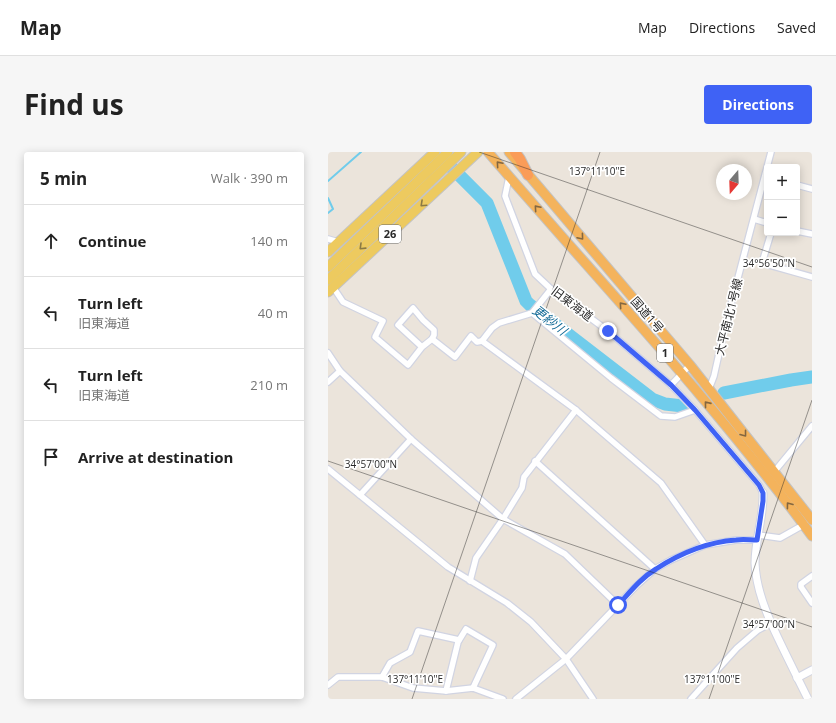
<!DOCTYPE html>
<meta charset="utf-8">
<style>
:root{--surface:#fff;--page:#f6f6f6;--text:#222;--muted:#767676;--line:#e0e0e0;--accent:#3f62f5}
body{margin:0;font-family:"Open Sans","Noto Sans JP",sans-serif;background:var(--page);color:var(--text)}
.controls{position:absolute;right:12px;top:12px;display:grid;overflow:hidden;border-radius:4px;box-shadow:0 2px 10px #0003}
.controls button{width:36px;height:36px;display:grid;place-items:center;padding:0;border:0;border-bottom:1px solid var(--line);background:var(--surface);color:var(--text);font:20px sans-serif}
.compass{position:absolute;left:388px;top:12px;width:36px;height:36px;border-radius:50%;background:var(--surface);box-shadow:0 2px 10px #0003;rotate:199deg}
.stop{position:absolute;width:12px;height:12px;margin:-9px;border:3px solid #3f62f5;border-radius:50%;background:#fff}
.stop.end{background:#3f62f5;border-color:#fff;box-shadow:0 1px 4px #0008}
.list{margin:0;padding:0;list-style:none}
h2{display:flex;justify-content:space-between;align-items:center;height:52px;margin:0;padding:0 16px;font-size:17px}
h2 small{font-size:13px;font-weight:400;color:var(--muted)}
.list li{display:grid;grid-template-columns:26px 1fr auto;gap:12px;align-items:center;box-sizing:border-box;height:72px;padding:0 16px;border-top:1px solid var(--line)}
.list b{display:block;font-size:15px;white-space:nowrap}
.list p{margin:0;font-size:13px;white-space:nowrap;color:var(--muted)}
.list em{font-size:13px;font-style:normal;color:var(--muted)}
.icon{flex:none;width:22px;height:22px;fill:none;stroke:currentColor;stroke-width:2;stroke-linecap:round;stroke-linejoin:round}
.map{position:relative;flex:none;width:484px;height:547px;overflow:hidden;border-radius:4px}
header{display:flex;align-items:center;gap:24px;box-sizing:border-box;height:56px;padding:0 20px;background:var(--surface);border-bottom:1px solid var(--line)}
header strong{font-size:19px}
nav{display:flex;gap:22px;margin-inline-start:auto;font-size:14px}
.intro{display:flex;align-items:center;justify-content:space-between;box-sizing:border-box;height:96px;padding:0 24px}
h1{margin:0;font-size:28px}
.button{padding:10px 18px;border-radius:4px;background:var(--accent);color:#fff;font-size:14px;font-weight:700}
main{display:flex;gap:24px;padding:0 24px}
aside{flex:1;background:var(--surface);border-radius:4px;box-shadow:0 2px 10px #0003}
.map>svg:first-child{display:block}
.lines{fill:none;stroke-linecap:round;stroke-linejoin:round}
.stream{stroke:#70cceb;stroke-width:2}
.river{stroke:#70cceb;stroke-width:13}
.minor-casing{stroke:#d1d4e2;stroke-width:8}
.tertiary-casing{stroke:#d1d4e2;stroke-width:9}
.primary-casing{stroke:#c3c3c3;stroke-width:11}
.trunk-casing{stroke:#c3c3c3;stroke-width:11}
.motorway-casing{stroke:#c3c3c3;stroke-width:12}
.minor{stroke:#fff;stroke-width:5.5}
.tertiary{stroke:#fff;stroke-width:7}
.primary{stroke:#edca5f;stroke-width:9}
.trunk{stroke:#f4b35c;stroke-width:9}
.motorway{stroke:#fa9c58;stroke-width:10}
.oneway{stroke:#846740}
.oneway2{stroke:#8b7a44}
.route{stroke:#3f62f5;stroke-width:5}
.ticks{fill:none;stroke:#292929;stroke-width:1;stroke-opacity:0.45}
.labels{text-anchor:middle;stroke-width:3.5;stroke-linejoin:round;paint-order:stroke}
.shield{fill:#fff;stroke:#696969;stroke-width:1}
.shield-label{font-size:11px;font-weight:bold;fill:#292929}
.street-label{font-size:12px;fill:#292929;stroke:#fff}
.water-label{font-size:13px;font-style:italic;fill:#116996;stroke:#fff}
.ticks-label{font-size:10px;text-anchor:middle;fill:#292929;stroke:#fff;stroke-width:3.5;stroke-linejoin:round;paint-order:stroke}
</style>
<header>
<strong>Map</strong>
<nav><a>Map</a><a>Directions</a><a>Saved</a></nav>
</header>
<div class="intro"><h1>Find us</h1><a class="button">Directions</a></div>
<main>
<aside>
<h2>5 min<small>Walk · 390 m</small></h2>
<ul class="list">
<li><svg class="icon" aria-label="ahead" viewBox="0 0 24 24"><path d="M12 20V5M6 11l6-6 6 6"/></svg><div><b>Continue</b></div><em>140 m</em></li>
<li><svg class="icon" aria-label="left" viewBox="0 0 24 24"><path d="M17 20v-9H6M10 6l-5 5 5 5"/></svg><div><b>Turn left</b><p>旧東海道</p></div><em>40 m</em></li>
<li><svg class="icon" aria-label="left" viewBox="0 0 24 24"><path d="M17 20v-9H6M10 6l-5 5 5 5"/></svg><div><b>Turn left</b><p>旧東海道</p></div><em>210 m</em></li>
<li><svg class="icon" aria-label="arrive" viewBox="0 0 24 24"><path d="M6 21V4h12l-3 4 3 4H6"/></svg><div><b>Arrive at destination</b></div></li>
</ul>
</aside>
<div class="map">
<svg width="484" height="547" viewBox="0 0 484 547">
<rect width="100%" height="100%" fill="#ebe4db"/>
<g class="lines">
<g class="stream">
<path d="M 0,29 L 33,0"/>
<path d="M 0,46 L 5,57 L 0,61"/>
</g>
<g class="river">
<path d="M 112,4 L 159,51 L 198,149 L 202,153 L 324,247 L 337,252 L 355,254"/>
<path d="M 396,241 L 463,228 L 484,225"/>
</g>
<g class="minor-casing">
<g id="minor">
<path d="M 181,25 L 177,44 L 207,122 L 223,137 L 280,179 L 343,233 L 367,258 L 431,333 L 435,341"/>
<path d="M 469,33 L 484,37"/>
<path d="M 426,67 L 439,71"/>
<path d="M 469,79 L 484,82"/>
<path d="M 443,81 L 434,111 L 484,125"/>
<path d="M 0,87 L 10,90"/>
<path d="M 5,135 L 15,150 L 55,169 L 47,185 L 80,213 L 94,195 L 104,187 L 106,183 L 106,178 L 95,168 L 85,156 L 70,173 L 94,195"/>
<path d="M 223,137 L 204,161 L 171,171 L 164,176 L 154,189 L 248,258 L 333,331 L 377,393"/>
<path d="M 204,161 L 283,226 L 333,264 L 347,265 L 367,258"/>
<path d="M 104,187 L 127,205 L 143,184 L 149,190 L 154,189"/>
<path d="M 0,201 L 12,219 L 83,287 L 175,367 L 237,402 L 290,453"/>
<path d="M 0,230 L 12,219"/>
<path d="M 343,233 L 362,213"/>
<path d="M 381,237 L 386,224 L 396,179 L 443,0"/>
<path d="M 207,309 L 327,417"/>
<path d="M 0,317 L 120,415 L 179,451 L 203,470 L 238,507 L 265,547"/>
<path d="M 446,320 L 484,274"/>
<path d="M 32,343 L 83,287"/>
<path d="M 430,383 L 452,386 L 477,372"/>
<path d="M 484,424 L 473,432 L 473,435 L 484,451"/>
<path d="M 142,429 L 148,406 L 175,367 L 194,336 L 196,325 L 248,258"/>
<path d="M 54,525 L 62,511 L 82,500 L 90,479 L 131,488"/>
<path d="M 0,533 L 10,525 L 54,525 L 85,536 L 118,539 L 145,536 L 175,547"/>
<path d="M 118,539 L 130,490 L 138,477 L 165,493 L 145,536"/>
<path d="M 188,547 L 238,507 L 308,434 L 327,417 L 343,408 L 377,393 L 408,388 L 429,388"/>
<path d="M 363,547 L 409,496 L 430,478 L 443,471"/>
</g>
</g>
<g class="tertiary-casing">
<g id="tertiary">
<path d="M 435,341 C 436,364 427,387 427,411 C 428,437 439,463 450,486 C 460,507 470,527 480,547"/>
<path d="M 469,526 L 484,518"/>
</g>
</g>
<g class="primary-casing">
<g id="primary">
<path d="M 0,100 L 107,0"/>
<path d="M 0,115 L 120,0"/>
<path d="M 0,128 L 133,0"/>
<path d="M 0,140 L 150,0"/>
</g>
</g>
<g class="trunk-casing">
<g id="trunk">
<path d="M 160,0 C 269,127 385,249 484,384"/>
<path d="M 181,0 L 362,213 L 484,368"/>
</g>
</g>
<g class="motorway-casing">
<path id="motorway" d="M 187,0 L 192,7 L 200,23"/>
</g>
<use href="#minor" class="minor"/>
<use href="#tertiary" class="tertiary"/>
<use href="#primary" class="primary"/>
<use href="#trunk" class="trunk"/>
<use href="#motorway" class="motorway"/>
</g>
<defs><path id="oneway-chevron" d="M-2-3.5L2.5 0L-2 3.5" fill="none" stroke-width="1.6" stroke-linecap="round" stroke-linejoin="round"/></defs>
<g class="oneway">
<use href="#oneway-chevron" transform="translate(171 12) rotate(-131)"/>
<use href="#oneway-chevron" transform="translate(209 56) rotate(-131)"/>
<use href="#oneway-chevron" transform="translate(253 85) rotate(50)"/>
<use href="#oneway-chevron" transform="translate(294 153) rotate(-131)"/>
<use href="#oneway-chevron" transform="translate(379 252) rotate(-129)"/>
<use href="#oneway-chevron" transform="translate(416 282) rotate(52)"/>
<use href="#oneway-chevron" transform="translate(461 353) rotate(-127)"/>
</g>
<g class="oneway2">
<use href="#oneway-chevron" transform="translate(95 52) rotate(137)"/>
<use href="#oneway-chevron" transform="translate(34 95) rotate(136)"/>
</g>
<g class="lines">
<path class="route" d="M 280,179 L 343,233 L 367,258 L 431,333 L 435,341 L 435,349 L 429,388 C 422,388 415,387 408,388 C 380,390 351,402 328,417 C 313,426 302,440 290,453"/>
</g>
<path class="ticks" d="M 151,0 L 484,115M 0,309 L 484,475M 84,547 L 272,0M 381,547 L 484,248"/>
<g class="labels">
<g class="shield">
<rect x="51" y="73" width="22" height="18" rx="3"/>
<rect x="329" y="192" width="16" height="18" rx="3"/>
</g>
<g class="shield-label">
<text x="62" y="86">26</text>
<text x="337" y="205">1</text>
</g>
<g class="street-label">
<text transform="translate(244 152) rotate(37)" y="4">旧東海道</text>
<text transform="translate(319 163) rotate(49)" y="4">国道1号</text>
<text transform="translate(401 165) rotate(-76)" y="4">大平南北1号線</text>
</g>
<g class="water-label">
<text transform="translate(222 168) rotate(38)" y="5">更紗川</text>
</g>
</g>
<g class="ticks-label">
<text x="269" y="23">137°11'10"E</text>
<text x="441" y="115">34°56'50"N</text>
<text x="43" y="316">34°57'00"N</text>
<text x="441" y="476">34°57'00"N</text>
<text x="87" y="531">137°11'10"E</text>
<text x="384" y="531">137°11'00"E</text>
</g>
</svg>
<div class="controls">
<button>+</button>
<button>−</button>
</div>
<svg class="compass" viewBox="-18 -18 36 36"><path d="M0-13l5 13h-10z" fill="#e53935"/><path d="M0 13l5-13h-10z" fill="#767676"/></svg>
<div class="stop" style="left:290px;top:453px"></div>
<div class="stop end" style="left:280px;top:179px"></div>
</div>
</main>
